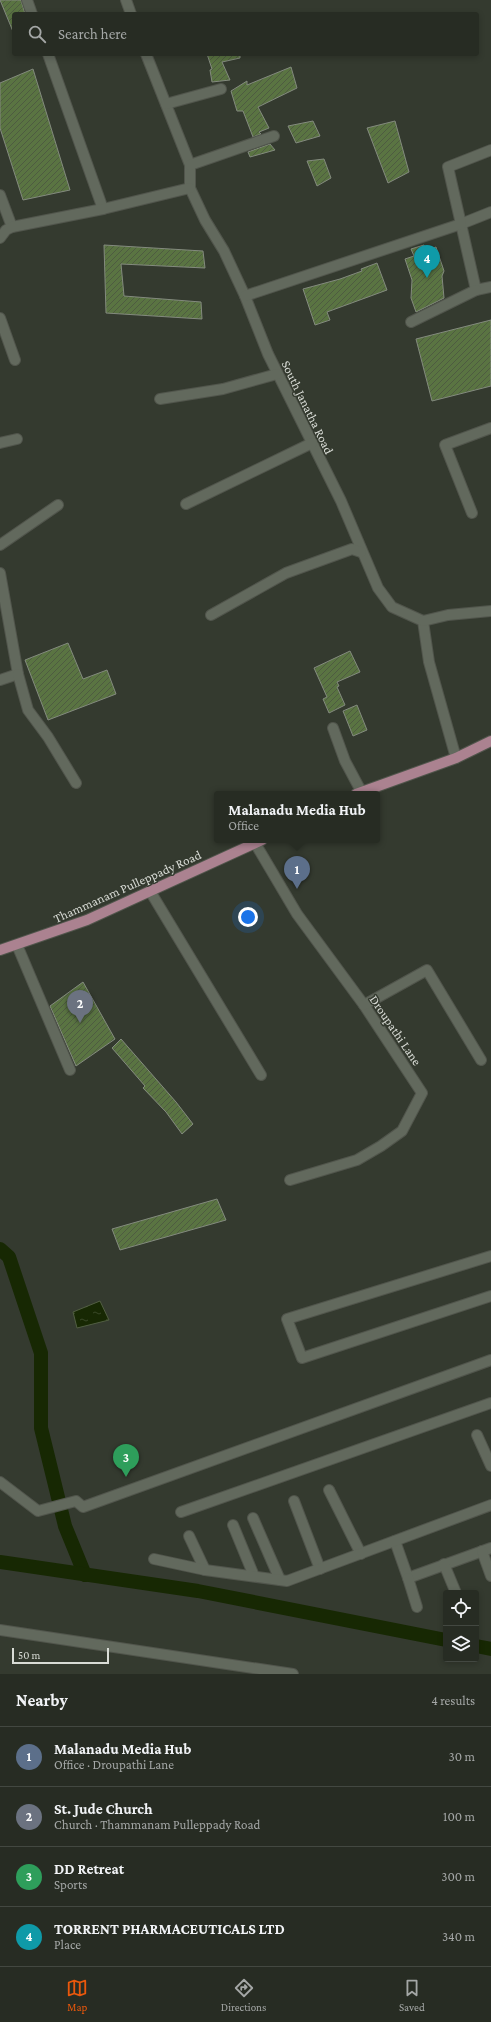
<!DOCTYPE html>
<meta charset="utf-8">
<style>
:root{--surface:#272c23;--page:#333830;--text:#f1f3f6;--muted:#a4a7a6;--line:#434841;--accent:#ea580c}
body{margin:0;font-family:"Crimson Pro",serif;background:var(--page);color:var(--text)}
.controls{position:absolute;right:12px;bottom:12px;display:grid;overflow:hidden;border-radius:4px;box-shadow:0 2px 6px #0003}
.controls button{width:36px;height:36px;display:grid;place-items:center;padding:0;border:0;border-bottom:1px solid var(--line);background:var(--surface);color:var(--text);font:20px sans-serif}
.scale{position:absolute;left:12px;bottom:10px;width:97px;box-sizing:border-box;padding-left:4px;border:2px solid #d9dcd6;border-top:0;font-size:11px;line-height:14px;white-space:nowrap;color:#d9dcd6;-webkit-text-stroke:3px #343a2f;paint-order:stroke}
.you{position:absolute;left:248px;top:917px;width:14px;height:14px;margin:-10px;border:3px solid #fff;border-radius:50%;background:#1a73e8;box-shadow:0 0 0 6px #1a73e833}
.badge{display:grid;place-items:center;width:26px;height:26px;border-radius:50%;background:var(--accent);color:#fff;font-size:13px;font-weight:700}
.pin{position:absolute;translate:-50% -33px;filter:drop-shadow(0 1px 2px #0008)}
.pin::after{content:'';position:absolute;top:21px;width:14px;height:12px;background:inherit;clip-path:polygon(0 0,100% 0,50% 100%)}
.popup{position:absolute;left:214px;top:791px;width:166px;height:52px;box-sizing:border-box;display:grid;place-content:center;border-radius:4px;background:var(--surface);filter:drop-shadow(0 1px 3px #0005);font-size:13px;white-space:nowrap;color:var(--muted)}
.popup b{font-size:15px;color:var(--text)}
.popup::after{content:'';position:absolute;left:50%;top:100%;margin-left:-8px;border:8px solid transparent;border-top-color:var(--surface)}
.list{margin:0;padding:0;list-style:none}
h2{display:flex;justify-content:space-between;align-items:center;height:52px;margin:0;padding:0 16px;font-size:17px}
h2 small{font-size:13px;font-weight:400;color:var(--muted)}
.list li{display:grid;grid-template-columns:26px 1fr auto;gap:12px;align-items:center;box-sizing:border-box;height:60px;padding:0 16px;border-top:1px solid var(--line)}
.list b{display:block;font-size:15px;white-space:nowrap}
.list p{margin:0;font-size:13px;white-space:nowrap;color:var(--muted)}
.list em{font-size:13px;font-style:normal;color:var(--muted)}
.icon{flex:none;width:22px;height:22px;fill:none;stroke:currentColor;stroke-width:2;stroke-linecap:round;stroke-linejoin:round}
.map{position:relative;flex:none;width:491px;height:1674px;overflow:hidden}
.search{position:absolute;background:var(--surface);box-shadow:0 2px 6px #0003;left:12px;right:12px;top:12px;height:44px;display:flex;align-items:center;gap:10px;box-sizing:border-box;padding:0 14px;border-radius:4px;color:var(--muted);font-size:15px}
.sheet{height:292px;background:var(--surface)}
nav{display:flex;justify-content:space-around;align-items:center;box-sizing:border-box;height:56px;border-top:1px solid var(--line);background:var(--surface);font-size:11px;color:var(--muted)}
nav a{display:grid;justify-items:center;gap:2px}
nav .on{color:var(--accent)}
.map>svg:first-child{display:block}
.water{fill:url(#water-ripples);stroke:#515e42}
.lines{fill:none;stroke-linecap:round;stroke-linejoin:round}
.canal{stroke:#172803;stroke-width:14}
.building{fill:url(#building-hatch);stroke:#838a7e}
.minor-casing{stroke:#51554c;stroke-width:12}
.major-casing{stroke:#51554c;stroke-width:12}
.minor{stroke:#62695d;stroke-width:10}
.major{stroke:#ab8290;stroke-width:10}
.labels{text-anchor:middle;stroke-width:3;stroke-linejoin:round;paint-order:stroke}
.street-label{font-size:13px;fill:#d9dcd6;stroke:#343a2f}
</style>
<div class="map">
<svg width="491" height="1674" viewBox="0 0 491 1674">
<defs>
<pattern id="water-ripples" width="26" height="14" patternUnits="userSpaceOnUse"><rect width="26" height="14" fill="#172803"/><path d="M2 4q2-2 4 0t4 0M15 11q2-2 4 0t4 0" fill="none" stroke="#384727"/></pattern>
<pattern id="building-hatch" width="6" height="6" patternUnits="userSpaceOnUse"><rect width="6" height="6" fill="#5a7442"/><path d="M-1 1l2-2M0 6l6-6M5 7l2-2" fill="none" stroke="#4e5b41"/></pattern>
</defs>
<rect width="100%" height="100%" fill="#343a2f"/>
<path class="water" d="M 100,1301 L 109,1320 L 77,1328 L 73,1312 Z"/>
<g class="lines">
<g class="canal">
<path d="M 0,1249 L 9,1257 L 41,1353 L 41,1428 L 65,1526 L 85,1575"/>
<path d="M 0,1562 L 198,1591 L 446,1640"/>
<path d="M 476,1646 L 491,1649"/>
</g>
</g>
<g class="building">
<path d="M 0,0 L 21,0 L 25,14 L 14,14 L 14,34 Z"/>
<path d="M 207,54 L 240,54 L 240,58 L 222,62 L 230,80 L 212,82 L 210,70 L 212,69 Z"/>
<path d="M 291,67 L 297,88 L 258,107 L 269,128 L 259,132 L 261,134 L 253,137 L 243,111 L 237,111 L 231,91 L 247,81 L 247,85 Z"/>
<path d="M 33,69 L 70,190 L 23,200 L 0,128 L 0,83 Z"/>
<path d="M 313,121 L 320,136 L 296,143 L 288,126 Z"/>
<path d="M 395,121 L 409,172 L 388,183 L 367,128 Z"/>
<path d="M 270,144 L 275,150 L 250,157 L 248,152 Z"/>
<path d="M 324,159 L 331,178 L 317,186 L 307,161 Z"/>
<path d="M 104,245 L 203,251 L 205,268 L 121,264 L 124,296 L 201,302 L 202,319 L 106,313 Z"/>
<path d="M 424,245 L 425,251 L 436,247 L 444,271 L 442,276 L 444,298 L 416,312 L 411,298 L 412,280 L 405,259 L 414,256 L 411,249 Z"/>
<path d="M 377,263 L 387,290 L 327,312 L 330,320 L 315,325 L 303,289 L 340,279 L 362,271 L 361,269 Z"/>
<path d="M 491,320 L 491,386 L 432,401 L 416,339 Z"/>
<path d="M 68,643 L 83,679 L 107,670 L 116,694 L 48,720 L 25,660 Z"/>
<path d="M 350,651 L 360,672 L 337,682 L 339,686 L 337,687 L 345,705 L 329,713 L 323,699 L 327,697 L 314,668 Z"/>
<path d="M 357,705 L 367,730 L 353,736 L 343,711 Z"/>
<path d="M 83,982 L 115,1039 L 76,1066 L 50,1006 Z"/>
<path d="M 121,1039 L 176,1102 L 193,1124 L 182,1134 L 166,1112 L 143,1088 L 145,1086 L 112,1048 Z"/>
<path d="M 217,1199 L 226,1220 L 120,1250 L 112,1229 Z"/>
</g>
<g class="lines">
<g class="minor-casing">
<g id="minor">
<path d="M 27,0 L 32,14"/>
<path d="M 126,0 L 131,14"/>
<path d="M 48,54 L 103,209"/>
<path d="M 146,54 L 190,165 L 190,188 L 205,220 L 224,251 L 245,296 L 268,354 L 341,501 L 378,588 L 392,607 L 423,621 L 429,662 L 456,758"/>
<path d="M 166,104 L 221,89"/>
<path d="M 190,165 L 274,136"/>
<path d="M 0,195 L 12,227"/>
<path d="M 491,212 L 461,224 L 476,290 L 491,287"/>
<path d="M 0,238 L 6,230 L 12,227 L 103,209 L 190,188"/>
<path d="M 245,296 L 461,224 L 448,167 L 491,150"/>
<path d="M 0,318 L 15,360"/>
<path d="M 411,322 L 476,290"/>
<path d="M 160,399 L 223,389 L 277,374"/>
<path d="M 0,443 L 17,439"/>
<path d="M 186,504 L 312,443"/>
<path d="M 472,513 L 445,445 L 491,428"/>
<path d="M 0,545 L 58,505"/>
<path d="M 0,573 L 18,674 L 0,680"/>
<path d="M 211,615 L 286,573 L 352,549 L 361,552"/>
<path d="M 423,621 L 448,615 L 491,611"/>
<path d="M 18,674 L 28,710 L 48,737 L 76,783"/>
<path d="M 333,728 L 345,761 L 361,791"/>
<path d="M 255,843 L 297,914 L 364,1005 L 422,1093 L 402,1131 L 381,1146 L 357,1160 L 290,1180"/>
<path d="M 150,891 L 261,1075"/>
<path d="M 17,945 L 70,1070"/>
<path d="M 364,1005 L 427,970 L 481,1060"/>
<path d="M 491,1256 L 287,1319 L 302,1358 L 491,1296"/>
<path d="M 477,1435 L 491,1466"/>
<path d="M 0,1482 L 38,1511 L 76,1501 L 83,1507 L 491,1360"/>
<path d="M 329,1490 L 361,1554"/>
<path d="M 294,1501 L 320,1569"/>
<path d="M 181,1512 L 491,1403"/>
<path d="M 253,1518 L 280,1580"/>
<path d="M 233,1525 L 254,1576"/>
<path d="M 189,1536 L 205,1570"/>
<path d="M 395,1541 L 408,1578 L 491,1548"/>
<path d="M 482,1551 L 491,1576"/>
<path d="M 154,1559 L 205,1570 L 287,1581 L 491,1505"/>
<path d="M 444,1564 L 456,1593"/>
<path d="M 408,1578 L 417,1607"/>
<path d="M 0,1630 L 293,1674"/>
</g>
</g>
<g class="major-casing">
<g id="major">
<path d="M 356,794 L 456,758 L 491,741"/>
<path d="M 0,950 L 87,920 L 262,840"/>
</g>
</g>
<use href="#minor" class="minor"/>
<use href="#major" class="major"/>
</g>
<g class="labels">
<g class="street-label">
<text transform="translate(308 407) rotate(64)" y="5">South Janatha Road</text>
<text transform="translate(127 886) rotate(-24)" y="5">Thammanam Pulleppady Road</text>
<text transform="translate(396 1030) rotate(56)" y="5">Droupathi Lane</text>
</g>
</g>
</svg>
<div class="controls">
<button><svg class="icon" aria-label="locate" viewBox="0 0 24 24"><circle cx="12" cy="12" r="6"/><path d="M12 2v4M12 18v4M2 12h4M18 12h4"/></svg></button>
<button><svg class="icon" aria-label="layers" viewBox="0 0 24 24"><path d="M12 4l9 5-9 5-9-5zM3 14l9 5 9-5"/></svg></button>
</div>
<div class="scale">50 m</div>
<div class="you"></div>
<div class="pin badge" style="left:297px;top:889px;background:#5c6f8a">1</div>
<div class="popup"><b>Malanadu Media Hub</b>Office</div>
<div class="pin badge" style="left:80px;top:1023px;background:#6b7280">2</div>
<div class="pin badge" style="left:126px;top:1477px;background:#2e9e5b">3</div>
<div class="pin badge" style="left:427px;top:278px;background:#0f9aa8">4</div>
<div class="search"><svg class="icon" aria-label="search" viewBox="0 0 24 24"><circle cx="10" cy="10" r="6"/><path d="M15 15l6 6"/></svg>Search here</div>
</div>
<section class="sheet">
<h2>Nearby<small>4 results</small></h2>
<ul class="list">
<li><span class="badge" style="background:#5c6f8a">1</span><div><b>Malanadu Media Hub</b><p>Office · Droupathi Lane</p></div><em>30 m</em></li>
<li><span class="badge" style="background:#6b7280">2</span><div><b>St. Jude Church</b><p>Church · Thammanam Pulleppady Road</p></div><em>100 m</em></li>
<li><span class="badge" style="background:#2e9e5b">3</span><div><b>DD Retreat</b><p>Sports</p></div><em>300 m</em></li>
<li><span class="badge" style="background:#0f9aa8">4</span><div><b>TORRENT PHARMACEUTICALS LTD</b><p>Place</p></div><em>340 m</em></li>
</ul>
</section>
<nav>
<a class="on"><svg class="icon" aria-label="map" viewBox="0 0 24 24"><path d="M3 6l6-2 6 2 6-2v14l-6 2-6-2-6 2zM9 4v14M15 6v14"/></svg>Map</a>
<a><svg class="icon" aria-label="directions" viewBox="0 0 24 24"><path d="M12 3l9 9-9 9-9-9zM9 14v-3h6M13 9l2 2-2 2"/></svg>Directions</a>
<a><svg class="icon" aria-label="saved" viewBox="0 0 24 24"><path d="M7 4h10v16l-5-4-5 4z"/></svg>Saved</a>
</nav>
